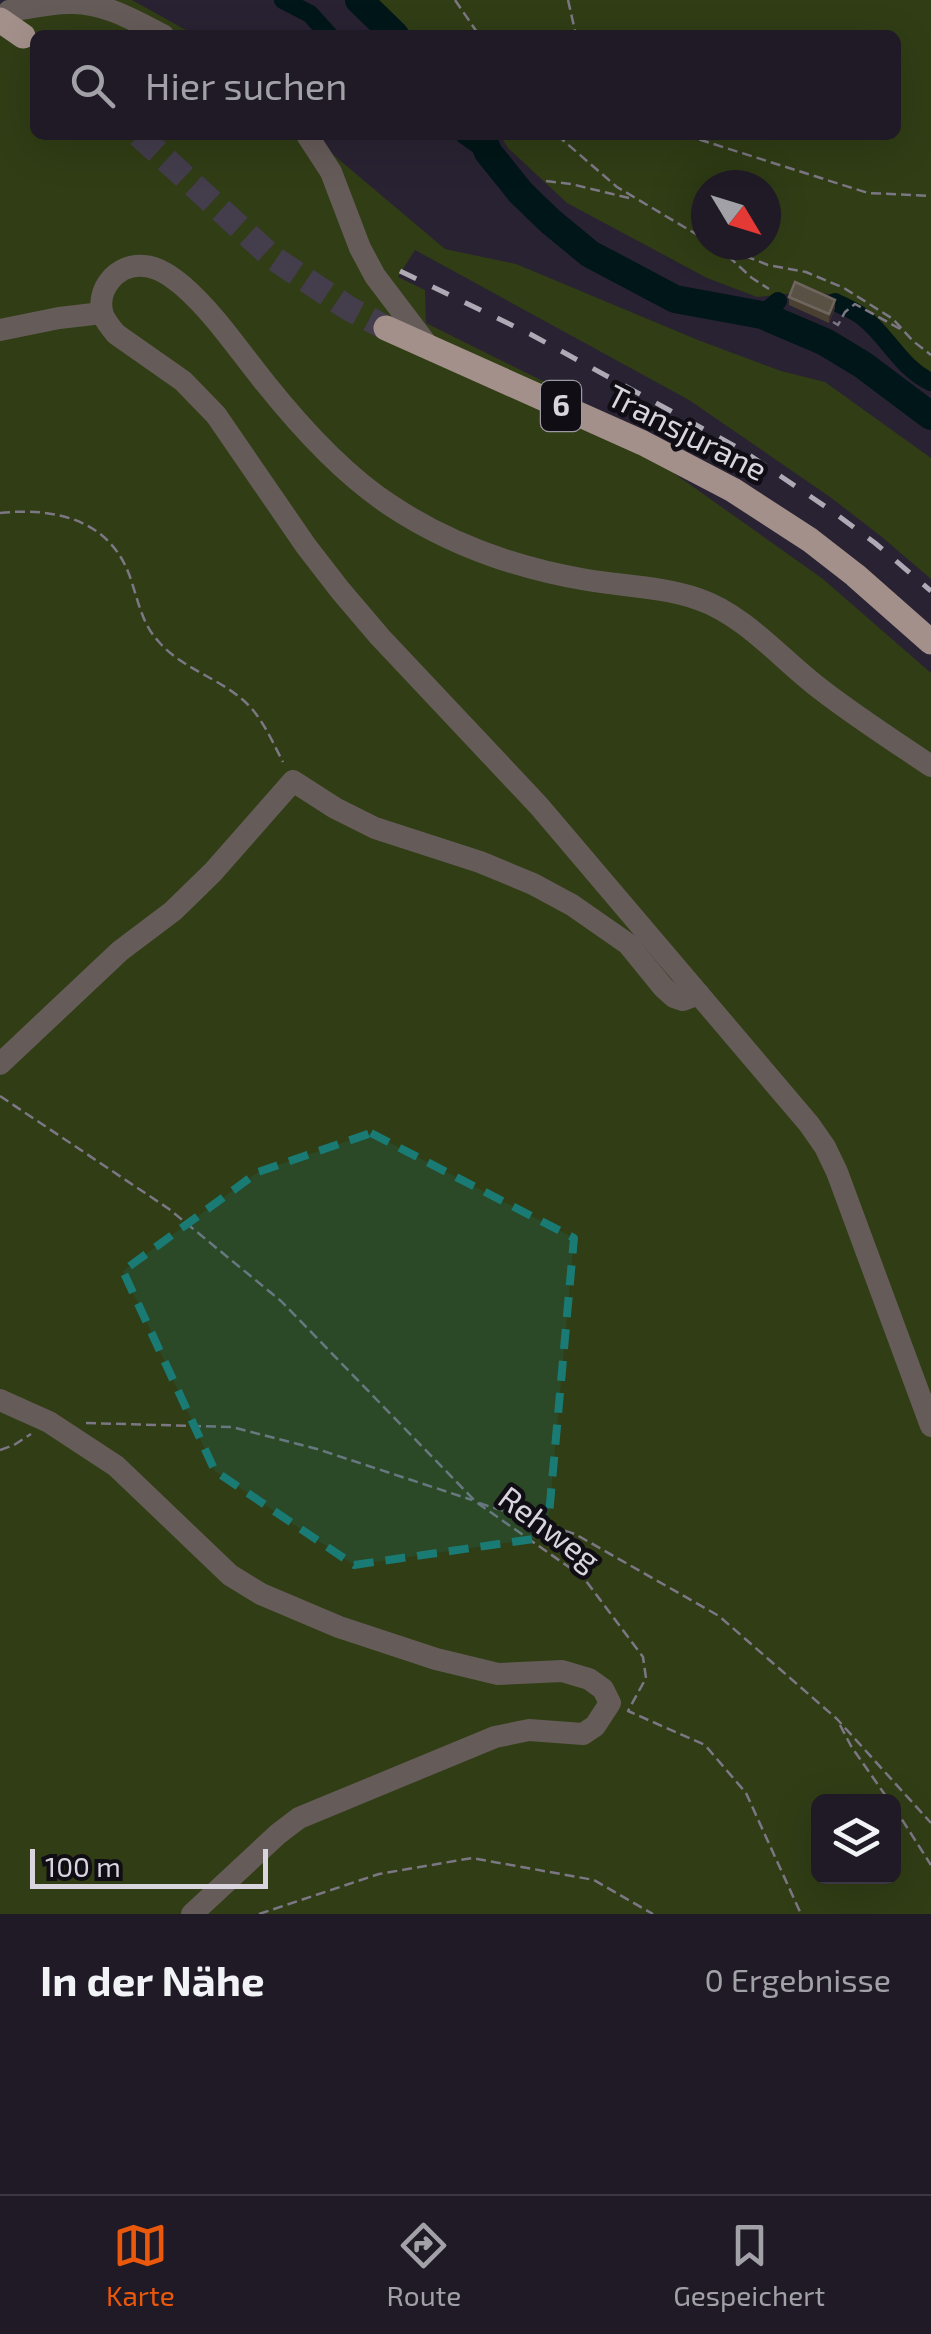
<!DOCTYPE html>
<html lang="de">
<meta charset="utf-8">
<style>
:root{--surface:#1f1a26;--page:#27232e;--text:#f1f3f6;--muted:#a1a1a7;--line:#3c3843;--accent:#ea580c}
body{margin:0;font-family:"Exo 2",sans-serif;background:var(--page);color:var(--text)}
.controls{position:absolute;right:30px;bottom:30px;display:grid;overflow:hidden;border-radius:15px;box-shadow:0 10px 40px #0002}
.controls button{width:90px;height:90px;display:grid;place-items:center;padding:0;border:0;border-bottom:2px solid var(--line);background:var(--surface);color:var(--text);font:50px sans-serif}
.compass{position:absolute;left:691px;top:170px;width:90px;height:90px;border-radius:50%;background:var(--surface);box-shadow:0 10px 40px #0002;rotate:128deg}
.scale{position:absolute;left:30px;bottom:25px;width:238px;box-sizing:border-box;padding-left:10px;border:5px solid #d9d5df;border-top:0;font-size:28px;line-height:35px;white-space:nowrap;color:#d9d5df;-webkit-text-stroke:8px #100d14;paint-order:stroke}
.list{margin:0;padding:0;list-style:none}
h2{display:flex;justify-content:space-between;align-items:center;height:130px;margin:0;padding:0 40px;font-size:42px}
h2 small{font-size:32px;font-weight:400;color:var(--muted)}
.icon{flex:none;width:55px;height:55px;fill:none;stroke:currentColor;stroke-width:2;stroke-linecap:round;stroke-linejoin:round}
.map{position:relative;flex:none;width:931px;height:1914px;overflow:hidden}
.search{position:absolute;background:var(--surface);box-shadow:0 10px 40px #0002;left:30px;right:30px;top:30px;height:110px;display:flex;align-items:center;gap:25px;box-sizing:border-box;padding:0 35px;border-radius:15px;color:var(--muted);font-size:38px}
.sheet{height:280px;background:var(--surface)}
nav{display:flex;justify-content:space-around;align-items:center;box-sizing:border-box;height:140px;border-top:2px solid var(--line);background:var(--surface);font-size:28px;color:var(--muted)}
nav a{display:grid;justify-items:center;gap:5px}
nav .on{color:var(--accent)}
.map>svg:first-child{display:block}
.green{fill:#303d15;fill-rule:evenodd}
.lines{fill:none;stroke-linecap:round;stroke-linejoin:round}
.canal{stroke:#001618;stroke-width:18}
.river{stroke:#001618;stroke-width:28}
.major-tunnel{stroke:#433d4c;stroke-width:25;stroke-dasharray:25 12;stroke-linecap:butt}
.path{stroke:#7c7784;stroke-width:2.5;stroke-dasharray:10 5;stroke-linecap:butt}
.minor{stroke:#655b58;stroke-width:22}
.major{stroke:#a4908a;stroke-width:25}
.rail{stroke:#aea9b5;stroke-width:5;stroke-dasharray:18 18;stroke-linecap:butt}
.wall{fill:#4b4133}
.shaded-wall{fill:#372e2b}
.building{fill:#5a5145;stroke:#6e665e;stroke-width:2.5}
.marked{fill:#197b74;fill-opacity:0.2;stroke:#197b74;stroke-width:8;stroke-dasharray:20 12;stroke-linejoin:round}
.labels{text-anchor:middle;stroke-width:9;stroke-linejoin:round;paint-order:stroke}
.shield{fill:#100d14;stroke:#9d99a2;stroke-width:2.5}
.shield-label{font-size:30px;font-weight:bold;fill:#d9d5df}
.street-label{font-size:32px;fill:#d9d5df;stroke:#100d14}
</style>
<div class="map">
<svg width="931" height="1914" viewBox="0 0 931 1914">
<rect width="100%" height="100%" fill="#292232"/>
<g class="green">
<path d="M 13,0 L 132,0 L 195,35 L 35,35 L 35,135 L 317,135 L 323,146 L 445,249 L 516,264 L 698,340 L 781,371 L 825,382 L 931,458 L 931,579 L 882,537 L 830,497 L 689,400 L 415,250 L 398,277 L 425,290 L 426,323 L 547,383 L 823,579 L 931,673 L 931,1914 L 0,1914 L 0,4 ZM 818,1802 L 894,1802 L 894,1876 L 818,1876 Z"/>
<path d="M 378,0 L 931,0 L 931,383 L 918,374 L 872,318 L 833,294 L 797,293 L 757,297 L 707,278 L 567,203 L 508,148 L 500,135 L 896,135 L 896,35 L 414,35 ZM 706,185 L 766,185 L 766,245 L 706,245 Z"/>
</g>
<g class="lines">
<g class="canal">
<path d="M 283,0 L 310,14 L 329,35"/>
<path d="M 464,135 L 488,152"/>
<path d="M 835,302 C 845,307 856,311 864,318 C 889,338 901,368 931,382"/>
<path d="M 762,315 L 778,301"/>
</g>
<g class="river">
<path d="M 359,0 L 395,35"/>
<path d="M 482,135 L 488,152 L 521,193 L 550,221 L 590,254 L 675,299 L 762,315 L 825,342 L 863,365 L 931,416"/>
</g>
<path class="major-tunnel" d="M 139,135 L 272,257 L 348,308 L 386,328"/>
<g class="path">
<path d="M 455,0 L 479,35"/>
<path d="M 568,0 L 576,35"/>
<path d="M 557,135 L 617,187 L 706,240"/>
<path d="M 685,135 L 868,193 L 931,196"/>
<path d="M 546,181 L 571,184 L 633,199"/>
<path d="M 717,245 L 768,265 L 806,272 L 844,288 L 893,319 L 913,341 L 931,355"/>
<path d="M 717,246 L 752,278 L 769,289"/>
<path d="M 833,322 L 838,325 L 845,312 L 855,304 L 902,330"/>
<path d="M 0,513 C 56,507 112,520 131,580 C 139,603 142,624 159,642 C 184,671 227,680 252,709 C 265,724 274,745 283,762"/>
<path d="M 0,1096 L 169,1209 L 281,1301 L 476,1502 L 583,1577 L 643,1657 L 646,1678 L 628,1711 L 705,1745 L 746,1793 L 801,1914"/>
<path d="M 86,1423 L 232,1427 L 317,1449 L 472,1500"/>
<path d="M 0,1450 L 14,1445 L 31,1434"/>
<path d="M 479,1503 L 575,1534 L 719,1616 L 837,1719 L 931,1823"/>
<path d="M 840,1725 L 851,1746 L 890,1802"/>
<path d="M 894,1807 L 931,1865"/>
<path d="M 259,1914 L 379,1874 L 472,1858 L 594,1880 L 653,1914"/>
</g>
<g class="minor">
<path d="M 9,11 C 30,8 52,2 73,3 C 105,3 135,21 163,35"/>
<path d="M 307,135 L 331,172 L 360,248 L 375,276 L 428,346"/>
<path d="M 0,330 L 59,318 L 102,313"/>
<path d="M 931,766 C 894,741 855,716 819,688 C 781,659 745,615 698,599 C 663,587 623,586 587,580 C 516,568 450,545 390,505 C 343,474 302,429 266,384 C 239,351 216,315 183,286 C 172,277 159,267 144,266 C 117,263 95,290 103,315 C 106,322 111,328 116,334 L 183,381 L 216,415 L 306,546 L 340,590 L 380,637 L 539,806 L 809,1124 L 825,1147 L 837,1172 L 931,1426"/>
<path d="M 0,1064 L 120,951 L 173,911 L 213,872 L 293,781 L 335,808 L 375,828 L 480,862 L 533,884 L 572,905 L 628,944 L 663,987 L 674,997 L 683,1000 L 699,994"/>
<path d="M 0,1400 L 49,1422 L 116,1466 L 230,1575 L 261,1594 L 339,1627 L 436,1659 L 498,1674 L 562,1671 L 589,1679 L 603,1689 L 610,1703 L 595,1726 L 583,1734 L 529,1730 L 495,1737 L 299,1818 L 278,1834 L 192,1914"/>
</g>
<g class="major">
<path d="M 0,20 L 23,36"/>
<path d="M 386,328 L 643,443 L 733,490 L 810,540 L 855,575 L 931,642"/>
</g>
<path class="rail" d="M 400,271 L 530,334 L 742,450 L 829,509 L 875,543 L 931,591"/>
</g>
<path class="wall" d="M 789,297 L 835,308 L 829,323 L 789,305 Z"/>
<path class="shaded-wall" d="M 835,300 L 835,308 L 829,323 L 829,314 Z"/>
<path class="building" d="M 795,282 L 835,300 L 829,314 L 789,297 Z"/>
<path class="marked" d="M 371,1133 L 574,1238 L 547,1537 L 354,1565 L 215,1471 L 123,1271 L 258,1172 Z"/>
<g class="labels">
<rect class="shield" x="541" y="381" width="40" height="50" rx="8"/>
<g class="shield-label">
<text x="561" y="416">6</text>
</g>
<g class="street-label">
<text transform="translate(687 433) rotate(27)" y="11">Transjurane</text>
<text transform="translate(549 1529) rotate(37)" y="11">Rehweg</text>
</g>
</g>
</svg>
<div class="controls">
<button><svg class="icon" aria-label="layers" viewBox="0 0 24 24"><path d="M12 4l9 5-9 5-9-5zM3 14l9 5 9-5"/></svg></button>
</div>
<svg class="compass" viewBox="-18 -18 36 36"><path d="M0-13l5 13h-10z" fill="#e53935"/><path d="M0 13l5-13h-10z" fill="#a1a1a7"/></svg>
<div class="scale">100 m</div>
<div class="search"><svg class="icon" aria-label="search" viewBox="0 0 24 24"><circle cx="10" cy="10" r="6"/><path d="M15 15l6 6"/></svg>Hier suchen</div>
</div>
<section class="sheet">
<h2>In der Nähe<small>0 Ergebnisse</small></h2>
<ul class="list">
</ul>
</section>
<nav>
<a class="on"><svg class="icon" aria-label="map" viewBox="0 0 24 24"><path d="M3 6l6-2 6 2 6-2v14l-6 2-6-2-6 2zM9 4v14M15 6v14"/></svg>Karte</a>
<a><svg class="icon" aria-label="directions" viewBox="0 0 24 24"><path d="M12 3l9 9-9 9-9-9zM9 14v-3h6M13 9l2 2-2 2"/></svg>Route</a>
<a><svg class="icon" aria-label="saved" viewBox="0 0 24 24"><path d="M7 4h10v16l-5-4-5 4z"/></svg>Gespeichert</a>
</nav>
